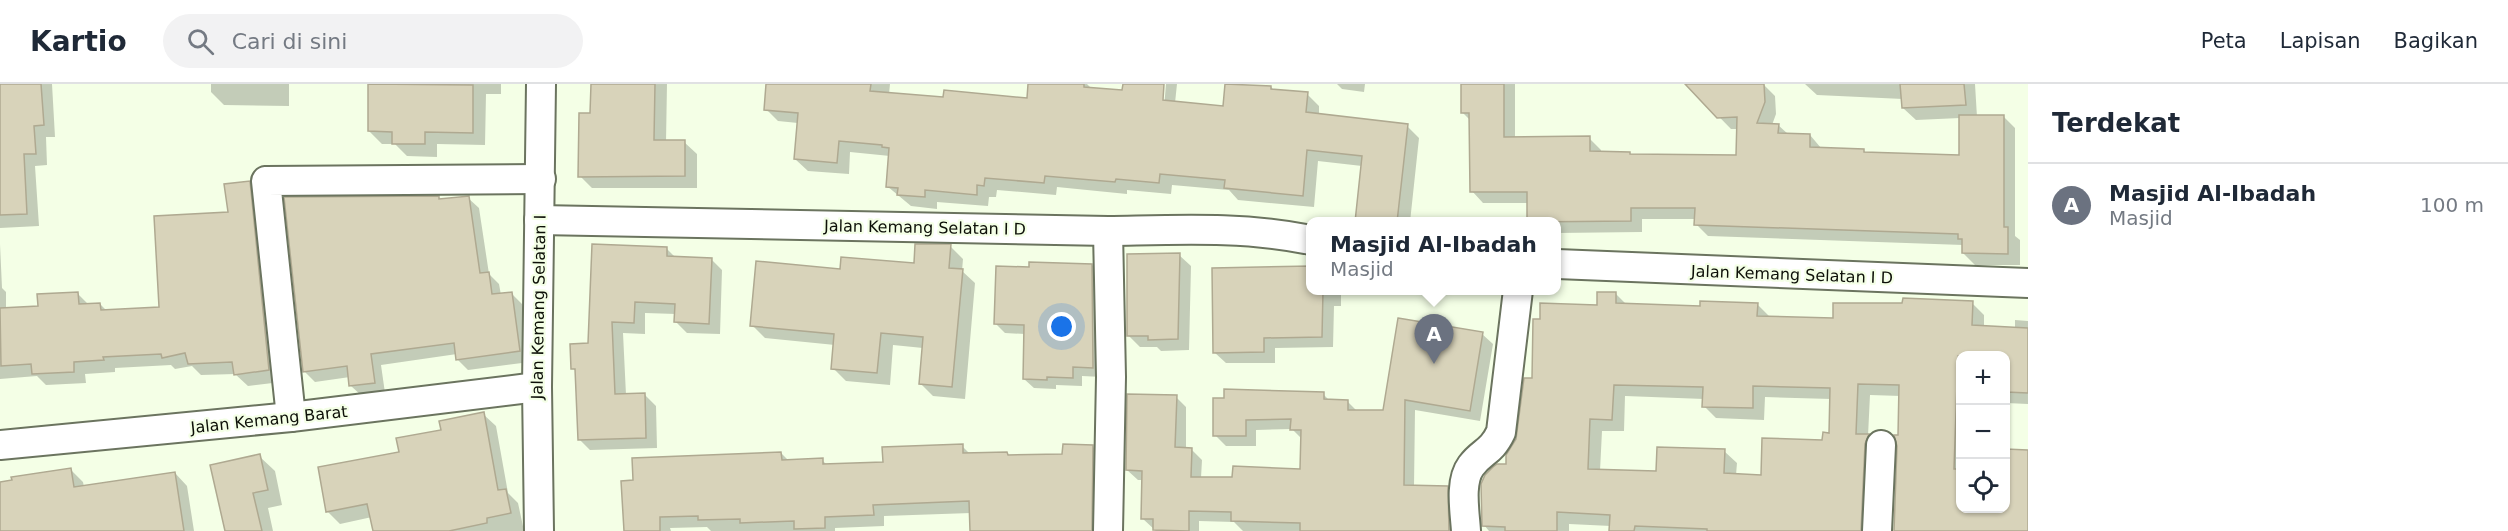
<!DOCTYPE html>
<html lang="id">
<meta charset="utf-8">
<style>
:root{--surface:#fff;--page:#f2f2f3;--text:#1f2937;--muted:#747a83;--line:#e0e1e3;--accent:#ea580c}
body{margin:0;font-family:"DejaVu Sans",sans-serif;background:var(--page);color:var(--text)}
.controls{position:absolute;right:18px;bottom:18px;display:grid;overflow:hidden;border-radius:12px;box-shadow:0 2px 4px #0004}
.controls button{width:54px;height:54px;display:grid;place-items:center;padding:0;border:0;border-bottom:2px solid var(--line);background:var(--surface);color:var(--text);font:30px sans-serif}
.you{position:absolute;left:1062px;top:243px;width:21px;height:21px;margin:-15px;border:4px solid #fff;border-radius:50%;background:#1a73e8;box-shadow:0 0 0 9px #1a73e833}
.badge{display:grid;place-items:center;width:39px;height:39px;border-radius:50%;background:var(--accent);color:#fff;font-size:20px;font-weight:700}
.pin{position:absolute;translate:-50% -50px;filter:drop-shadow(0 2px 3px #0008)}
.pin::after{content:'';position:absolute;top:32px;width:21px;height:18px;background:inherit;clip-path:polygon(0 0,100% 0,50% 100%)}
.popup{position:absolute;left:1306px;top:133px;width:255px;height:78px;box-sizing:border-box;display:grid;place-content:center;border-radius:12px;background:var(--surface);filter:drop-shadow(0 2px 4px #0005);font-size:20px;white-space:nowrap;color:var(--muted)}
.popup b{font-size:22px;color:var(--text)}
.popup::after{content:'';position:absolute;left:50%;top:100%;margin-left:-12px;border:12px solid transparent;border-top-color:var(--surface)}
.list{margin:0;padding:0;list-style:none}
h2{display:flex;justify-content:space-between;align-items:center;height:78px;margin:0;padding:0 24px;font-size:26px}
h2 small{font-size:20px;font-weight:400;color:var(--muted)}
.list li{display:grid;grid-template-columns:39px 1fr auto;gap:18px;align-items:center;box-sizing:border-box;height:84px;padding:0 24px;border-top:2px solid var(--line)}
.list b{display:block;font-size:22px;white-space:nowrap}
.list p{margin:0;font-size:20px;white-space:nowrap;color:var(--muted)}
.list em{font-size:20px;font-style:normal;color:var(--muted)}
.icon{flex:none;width:33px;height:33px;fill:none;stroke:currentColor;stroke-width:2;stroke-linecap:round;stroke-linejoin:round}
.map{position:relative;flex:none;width:2028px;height:447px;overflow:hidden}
header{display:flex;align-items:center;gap:36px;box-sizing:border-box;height:84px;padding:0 30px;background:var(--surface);border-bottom:2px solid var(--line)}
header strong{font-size:28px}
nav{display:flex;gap:33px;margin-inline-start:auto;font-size:21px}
.search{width:420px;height:54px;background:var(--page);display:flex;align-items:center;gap:15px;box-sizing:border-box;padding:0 21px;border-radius:33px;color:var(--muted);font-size:22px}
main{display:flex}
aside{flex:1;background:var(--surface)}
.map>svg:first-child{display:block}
.shadow{fill:#0003;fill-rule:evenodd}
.building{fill:#d8d3ba;stroke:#afa991;stroke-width:1.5;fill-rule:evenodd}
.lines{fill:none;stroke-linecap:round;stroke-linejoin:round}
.minor-casing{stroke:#6b745f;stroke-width:32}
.minor{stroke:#fff;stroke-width:28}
.labels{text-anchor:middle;stroke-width:4.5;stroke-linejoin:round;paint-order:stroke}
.street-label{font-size:16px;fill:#0d1008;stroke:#f4ffe6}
</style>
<header>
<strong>Kartio</strong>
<div class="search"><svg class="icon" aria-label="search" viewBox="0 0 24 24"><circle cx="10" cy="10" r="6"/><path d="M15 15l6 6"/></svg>Cari di sini</div>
<nav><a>Peta</a><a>Lapisan</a><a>Bagikan</a></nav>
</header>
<main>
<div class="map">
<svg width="2028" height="447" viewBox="0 0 2028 447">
<rect width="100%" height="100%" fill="#f4ffe6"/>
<g class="shadow">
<path d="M 0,0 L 52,0 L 55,53 L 46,53 L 47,81 L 35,82 L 39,142 L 0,144 Z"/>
<path d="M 211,0 L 289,0 L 289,22 L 224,21 L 211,8 Z"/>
<path d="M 427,0 L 501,0 L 501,10 L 486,10 L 485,61 L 437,60 L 437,73 L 407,72 L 395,60 L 382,60 L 369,47 Z"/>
<path d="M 592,0 L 667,0 L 666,58 L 684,58 L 697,70 L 697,104 L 592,104 L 580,92 L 592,31 Z"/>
<path d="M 768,0 L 890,0 L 889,10 L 944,15 L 1028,16 L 1030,0 L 1087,0 L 1092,5 L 1124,8 L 1124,0 L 1163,0 L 1161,23 L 1164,24 L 1166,0 L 1177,0 L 1175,19 L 1224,24 L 1226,0 L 1271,3 L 1274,6 L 1307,10 L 1319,22 L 1319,31 L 1407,42 L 1419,54 L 1410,138 L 1356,138 L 1362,82 L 1318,77 L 1314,123 L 1238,116 L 1229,106 L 1172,101 L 1171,110 L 1127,106 L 1127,110 L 1057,103 L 1056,111 L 997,106 L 996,113 L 989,113 L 988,122 L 937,118 L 937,125 L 911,122 L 887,102 L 890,72 L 850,68 L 849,90 L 808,87 L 795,75 L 798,39 L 778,37 L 766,25 Z"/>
<path d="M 1337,0 L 1365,0 L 1364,8 L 1342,5 Z"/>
<path d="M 1463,0 L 1515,0 L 1515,54 L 1589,54 L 1601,66 L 1601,69 L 1632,72 L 1737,73 L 1738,45 L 1731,45 L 1687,0 L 1763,0 L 1775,12 L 1776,30 L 1772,41 L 1778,41 L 1788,50 L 1810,51 L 1821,64 L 1863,66 L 1866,69 L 1961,72 L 1960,34 L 1916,36 L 1903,24 L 1903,15 L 1817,11 L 1805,0 L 1975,0 L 1977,33 L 2003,32 L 2015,44 L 2015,152 L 2020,156 L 2020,181 L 1975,181 L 1963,169 L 1963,161 L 1708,152 L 1696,140 L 1696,135 L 1642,135 L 1642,148 L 1557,149 L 1557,138 L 1528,119 L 1483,119 L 1472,107 L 1470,36 L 1463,29 Z"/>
<path d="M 249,98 L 261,110 L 281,298 L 248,302 L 235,290 L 201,291 L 192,282 L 175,285 L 171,281 L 115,284 L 115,288 L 85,290 L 86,299 L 46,301 L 37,292 L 0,295 L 0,160 L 2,204 L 6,208 L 6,225 L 39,223 L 78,210 L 89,221 L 100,220 L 107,227 L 161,224 L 230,129 Z"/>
<path d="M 438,114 L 440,116 L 468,114 L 479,124 L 489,190 L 499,200 L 501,211 L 511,209 L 522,220 L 530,278 L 468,286 L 457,275 L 457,270 L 381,281 L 385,309 L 362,312 L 351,302 L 350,293 L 315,298 L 304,287 Z"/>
<path d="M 950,162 L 963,175 L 962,187 L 975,199 L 965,315 L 933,312 L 920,299 L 923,264 L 893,261 L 890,301 L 846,297 L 833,284 L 835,261 L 765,254 L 752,241 L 841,187 L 915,181 Z"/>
<path d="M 667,165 L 676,174 L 711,175 L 722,186 L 720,250 L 687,249 L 676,238 L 676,230 L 645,229 L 645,250 L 623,249 L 626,311 L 644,310 L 656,322 L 657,364 L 590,366 L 579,355 L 577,289 L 573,284 L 589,261 Z"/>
<path d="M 1179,171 L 1191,182 L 1189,266 L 1161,267 L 1157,263 L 1140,263 L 1128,251 Z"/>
<path d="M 1092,181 L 1101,191 L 1102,293 L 1082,292 L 1082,302 L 1056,301 L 1056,305 L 1034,304 L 1024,295 L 1025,250 L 1005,249 L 996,240 L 1030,184 Z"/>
<path d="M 1311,185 L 1311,206 L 1341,206 L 1341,222 L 1334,222 L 1333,263 L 1275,264 L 1275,279 L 1226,279 L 1214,268 Z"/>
<path d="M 1616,210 L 1627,221 L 1701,223 L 1757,220 L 1769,232 L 1834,235 L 1972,219 L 1984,231 L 1984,243 L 2015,244 L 2015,236 L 2028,237 L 2028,320 L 2006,319 L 2006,272 L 1960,272 L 1960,424 L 2006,424 L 2006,366 L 2028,367 L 2028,447 L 1895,447 L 1901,312 L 1870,311 L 1868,352 L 1880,364 L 1873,447 L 1611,447 L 1611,442 L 1569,440 L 1569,447 L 1489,447 L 1484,441 L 1517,356 L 1533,296 L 1598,223 ZM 1625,312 L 1704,315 L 1704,322 L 1716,334 L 1764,336 L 1765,313 L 1831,315 L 1830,350 L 1824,358 L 1762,392 L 1736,391 L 1737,379 L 1724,367 L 1658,389 L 1600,387 L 1602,347 L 1624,347 Z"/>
<path d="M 1482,250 L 1493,260 L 1480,337 L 1415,326 L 1414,403 L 1447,404 L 1458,414 L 1460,447 L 1243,447 L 1234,438 L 1199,437 L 1199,447 L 1156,447 L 1142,434 L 1143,396 L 1138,396 L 1127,386 L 1176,313 L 1186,323 L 1186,365 L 1191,365 L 1202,376 L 1201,394 L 1234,394 L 1301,386 L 1302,355 L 1292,345 L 1256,346 L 1256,362 L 1226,362 L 1215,351 L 1215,316 L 1323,310 L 1330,317 L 1347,317 L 1357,327 L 1385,328 Z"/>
<path d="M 483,330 L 496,342 L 508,409 L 518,419 L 524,447 L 374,447 L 372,433 L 340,440 L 327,427 L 401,369 L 443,347 Z"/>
<path d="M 962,362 L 970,370 L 1007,369 L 1010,373 L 1064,371 L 1093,363 L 1104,374 L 1103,447 L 971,447 L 971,429 L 884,432 L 884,442 L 835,444 L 835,447 L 711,447 L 707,443 L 670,444 L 671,447 L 623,447 L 781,369 L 789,377 L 822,376 L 827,381 L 885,379 Z"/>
<path d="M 259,372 L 275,387 L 282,421 L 268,424 L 273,447 L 226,447 Z"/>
<path d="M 71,386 L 83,398 L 84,403 L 175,389 L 187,402 L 194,447 L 0,447 L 0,400 Z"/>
</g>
<g class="building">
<path d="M 0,0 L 41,0 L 44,41 L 34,42 L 36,70 L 24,70 L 27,130 L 0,131 Z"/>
<path d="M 368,0 L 473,1 L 473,49 L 425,48 L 425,60 L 392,60 L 392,48 L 368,47 Z"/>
<path d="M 591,0 L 655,0 L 654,56 L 685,56 L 685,92 L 578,93 L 579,29 L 590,29 Z"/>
<path d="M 766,0 L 871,0 L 870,7 L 943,13 L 944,6 L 1027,14 L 1028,0 L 1084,0 L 1084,3 L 1122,6 L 1123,0 L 1164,0 L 1163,16 L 1223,22 L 1225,0 L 1271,2 L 1271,5 L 1308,8 L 1306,28 L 1408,40 L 1397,138 L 1355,138 L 1362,72 L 1307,66 L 1303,112 L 1224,104 L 1225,96 L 1160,90 L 1159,99 L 1116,95 L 1115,98 L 1045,92 L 1044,99 L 985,94 L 984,102 L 977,101 L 977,111 L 925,106 L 925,113 L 897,111 L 898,104 L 886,103 L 889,64 L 882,63 L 882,61 L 839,57 L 837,79 L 794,75 L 798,29 L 764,26 Z"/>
<path d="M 1461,0 L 1504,0 L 1504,53 L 1590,52 L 1590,67 L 1630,68 L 1630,70 L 1736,71 L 1737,33 L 1717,34 L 1685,0 L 1764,0 L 1765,18 L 1757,39 L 1779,40 L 1778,49 L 1810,50 L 1810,63 L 1864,65 L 1864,68 L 1959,71 L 1959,31 L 2004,31 L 2004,143 L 2008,143 L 2008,170 L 1962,169 L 1962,155 L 1958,155 L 1958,150 L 1694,141 L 1695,124 L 1631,124 L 1631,137 L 1527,138 L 1527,108 L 1470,108 L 1469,29 L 1461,29 Z"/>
<path d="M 1900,0 L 1964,0 L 1966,21 L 1902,24 Z"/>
<path d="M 250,97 L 269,286 L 234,291 L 232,278 L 188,280 L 185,269 L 162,274 L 161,270 L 103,273 L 104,276 L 74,278 L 74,288 L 32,290 L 31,280 L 1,282 L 0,224 L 38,222 L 37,210 L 78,208 L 79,220 L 100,219 L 101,226 L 159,223 L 154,132 L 228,128 L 224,100 Z"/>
<path d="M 439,112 L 439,115 L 469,112 L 480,189 L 489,188 L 492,210 L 512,208 L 520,267 L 456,276 L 454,259 L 371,270 L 375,299 L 349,302 L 347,282 L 303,288 L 284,113 Z"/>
<path d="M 592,160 L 667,163 L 667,172 L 712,174 L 709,240 L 674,238 L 675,220 L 635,218 L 634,239 L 612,238 L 615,310 L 645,309 L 646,354 L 578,356 L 575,285 L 571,285 L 570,260 L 588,259 Z"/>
<path d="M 915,160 L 951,160 L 949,184 L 963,185 L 952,303 L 919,300 L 923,253 L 881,249 L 877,289 L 831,285 L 834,250 L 750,242 L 756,177 L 840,185 L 841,173 L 914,179 Z"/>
<path d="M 1180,169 L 1178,255 L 1148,256 L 1148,252 L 1127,252 L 1127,170 Z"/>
<path d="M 1029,178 L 1092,180 L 1093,284 L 1073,283 L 1073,294 L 1047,293 L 1047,296 L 1023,295 L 1024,241 L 994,240 L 996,182 L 1029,183 Z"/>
<path d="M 1311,182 L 1311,207 L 1323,207 L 1322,253 L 1264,254 L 1264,268 L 1213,269 L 1212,184 Z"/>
<path d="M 1597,208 L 1616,208 L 1616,219 L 1700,222 L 1700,217 L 1758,219 L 1757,232 L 1833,234 L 1833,219 L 1902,219 L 1903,214 L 1973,217 L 1972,241 L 2028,244 L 2028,309 L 2006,308 L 2006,272 L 1958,272 L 1954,385 L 1960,385 L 1960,424 L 2006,424 L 2006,365 L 2028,366 L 2028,447 L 1894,447 L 1897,362 L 1894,351 L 1898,351 L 1899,301 L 1858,300 L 1856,350 L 1869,350 L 1865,360 L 1861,447 L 1707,447 L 1707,445 L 1635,442 L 1634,447 L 1609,447 L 1610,431 L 1557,428 L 1557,447 L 1505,447 L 1505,443 L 1482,442 L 1481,400 L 1485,391 L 1493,383 L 1497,380 L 1506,380 L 1506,371 L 1516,355 L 1524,294 L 1532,294 L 1533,235 L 1540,235 L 1540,219 L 1597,221 ZM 1614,301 L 1703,303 L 1702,323 L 1753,324 L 1753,302 L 1830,304 L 1829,349 L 1823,348 L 1822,356 L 1762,354 L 1761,391 L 1724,389 L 1725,365 L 1657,363 L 1656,387 L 1588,385 L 1590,335 L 1612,336 Z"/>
<path d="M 1398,234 L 1483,248 L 1470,327 L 1405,316 L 1404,401 L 1448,402 L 1449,447 L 1300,447 L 1300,439 L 1231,437 L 1231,428 L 1189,427 L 1189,447 L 1153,446 L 1153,435 L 1141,435 L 1142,387 L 1126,386 L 1127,310 L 1177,311 L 1175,363 L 1192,364 L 1191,393 L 1232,393 L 1233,382 L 1300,385 L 1301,346 L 1290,346 L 1291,335 L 1246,336 L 1246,352 L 1213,352 L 1213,314 L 1224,314 L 1224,305 L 1324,308 L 1324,315 L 1348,316 L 1348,326 L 1383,326 Z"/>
<path d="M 484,328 L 498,406 L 506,405 L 511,429 L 487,434 L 487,439 L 449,447 L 373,447 L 367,420 L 326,428 L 318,383 L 399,368 L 396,354 L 441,346 L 439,337 Z"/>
<path d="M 963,360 L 963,369 L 1007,368 L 1008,371 L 1062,370 L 1063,360 L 1093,361 L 1092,447 L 970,447 L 969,417 L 873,421 L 874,431 L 825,433 L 825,444 L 794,445 L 794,437 L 740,439 L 740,435 L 698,436 L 698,432 L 660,433 L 660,447 L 624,447 L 621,397 L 633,396 L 632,374 L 781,368 L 782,376 L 823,374 L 823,380 L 883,378 L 882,363 Z"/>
<path d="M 260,370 L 268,406 L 253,409 L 262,447 L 225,447 L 210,381 Z"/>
<path d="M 71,384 L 74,403 L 175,388 L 184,447 L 0,447 L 0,398 L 12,396 L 11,393 Z"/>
</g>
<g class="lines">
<g class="minor-casing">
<g id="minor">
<path d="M 539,136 L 1108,147 C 1175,146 1244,142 1311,156"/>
<path d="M 1108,147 L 1111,293 L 1108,447"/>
<path d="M 1557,180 L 2028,199"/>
<path d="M 291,333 L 266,97 L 541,95"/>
<path d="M 0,361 L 291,333 L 537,303"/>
<path d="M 539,447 L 537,303 L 541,0"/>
<path d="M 1466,447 C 1465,429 1459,398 1471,382 C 1482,367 1491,369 1501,348 L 1518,206"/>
<path d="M 1877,447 L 1881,361"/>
</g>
</g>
<use href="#minor" class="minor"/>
</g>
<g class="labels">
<g class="street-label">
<text transform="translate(925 143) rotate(1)" y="6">Jalan Kemang Selatan I D</text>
<text transform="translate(1792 190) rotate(2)" y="6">Jalan Kemang Selatan I D</text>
<text transform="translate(538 223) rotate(-89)" y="6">Jalan Kemang Selatan I</text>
<text transform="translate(269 335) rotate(-6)" y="6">Jalan Kemang Barat</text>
</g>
</g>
</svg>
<div class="controls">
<button>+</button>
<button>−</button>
<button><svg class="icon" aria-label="locate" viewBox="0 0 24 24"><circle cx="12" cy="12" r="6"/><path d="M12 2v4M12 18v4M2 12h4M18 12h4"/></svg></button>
</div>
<div class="you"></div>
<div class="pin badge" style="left:1434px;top:280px;background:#6b7280">A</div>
<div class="popup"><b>Masjid Al-Ibadah</b>Masjid</div>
</div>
<aside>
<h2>Terdekat<small></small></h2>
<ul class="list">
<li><span class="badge" style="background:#6b7280">A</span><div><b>Masjid Al-Ibadah</b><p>Masjid</p></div><em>100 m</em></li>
</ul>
</aside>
</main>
